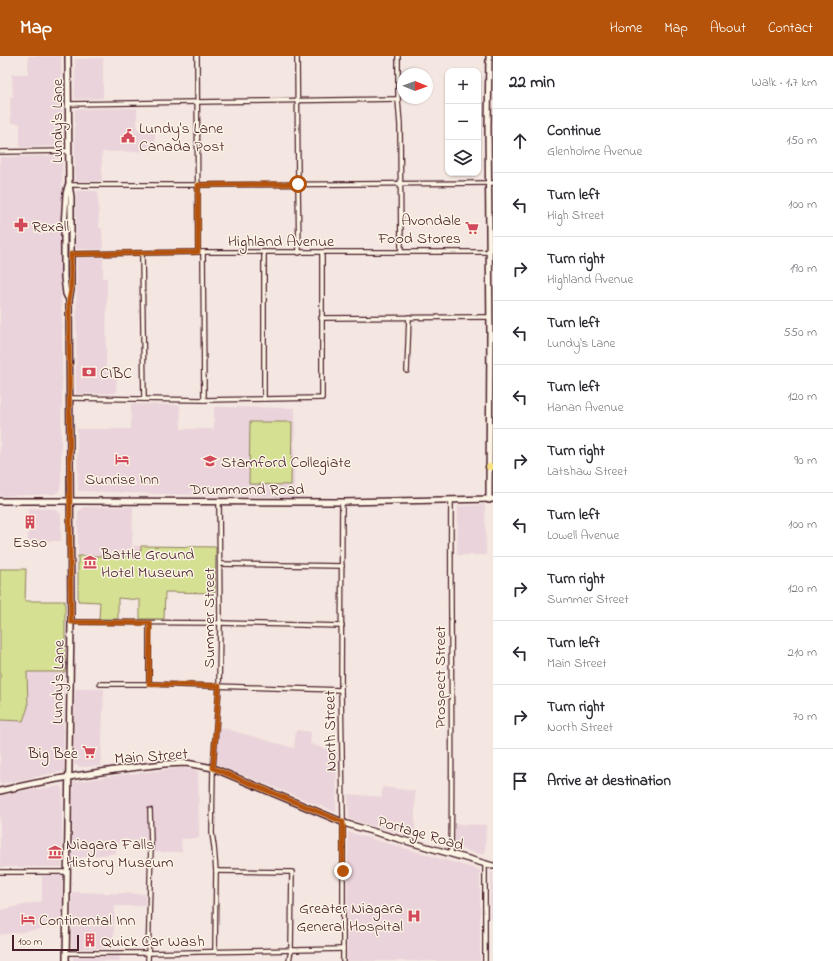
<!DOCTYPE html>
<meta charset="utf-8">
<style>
:root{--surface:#fff;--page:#f2f2f3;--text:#2b2b33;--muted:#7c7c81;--line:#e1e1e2;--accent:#b45309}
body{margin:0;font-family:"Indie Flower",sans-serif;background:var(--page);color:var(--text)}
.controls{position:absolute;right:12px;top:12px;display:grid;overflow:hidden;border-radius:8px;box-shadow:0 1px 3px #0004}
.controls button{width:36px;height:36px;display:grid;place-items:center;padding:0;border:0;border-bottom:1px solid var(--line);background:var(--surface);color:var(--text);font:20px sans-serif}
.compass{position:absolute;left:397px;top:12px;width:36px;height:36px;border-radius:50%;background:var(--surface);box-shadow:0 1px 3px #0004;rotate:91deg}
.scale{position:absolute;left:12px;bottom:10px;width:67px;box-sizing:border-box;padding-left:4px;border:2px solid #4a1f2b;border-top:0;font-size:11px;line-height:14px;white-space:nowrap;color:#4a1f2b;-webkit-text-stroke:3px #fcf5e5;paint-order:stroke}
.stop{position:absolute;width:12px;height:12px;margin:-9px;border:3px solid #b45309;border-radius:50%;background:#fff}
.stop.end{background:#b45309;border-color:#fff;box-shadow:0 1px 4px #0008}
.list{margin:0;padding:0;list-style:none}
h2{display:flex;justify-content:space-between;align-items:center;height:52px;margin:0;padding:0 16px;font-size:17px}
h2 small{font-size:13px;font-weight:400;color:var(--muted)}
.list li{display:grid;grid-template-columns:26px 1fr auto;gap:12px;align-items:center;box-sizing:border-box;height:64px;padding:0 16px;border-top:1px solid var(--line)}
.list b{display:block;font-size:15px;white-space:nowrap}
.list p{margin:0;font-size:13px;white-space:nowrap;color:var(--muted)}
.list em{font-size:13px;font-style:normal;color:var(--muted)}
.icon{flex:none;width:22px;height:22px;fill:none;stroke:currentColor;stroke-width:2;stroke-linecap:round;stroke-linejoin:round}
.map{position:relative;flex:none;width:493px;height:905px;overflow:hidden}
header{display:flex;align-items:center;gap:24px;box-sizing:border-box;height:56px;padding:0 20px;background:var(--accent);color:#fff}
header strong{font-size:19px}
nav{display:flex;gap:22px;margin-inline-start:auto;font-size:14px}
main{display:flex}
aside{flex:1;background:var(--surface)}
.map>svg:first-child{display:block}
.built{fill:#ead3da}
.green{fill:#d5e093;stroke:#90805f}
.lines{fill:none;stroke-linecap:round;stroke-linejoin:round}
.street-casing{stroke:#4a1f2b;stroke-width:6}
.secondary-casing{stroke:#4a1f2b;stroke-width:8}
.highway-casing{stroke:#4a1f2b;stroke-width:9}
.street{stroke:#fcf5e5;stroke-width:3.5}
.secondary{stroke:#fcf5e5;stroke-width:5}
.highway{stroke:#f9e181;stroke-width:6}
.route{stroke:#b45309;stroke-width:5}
.labels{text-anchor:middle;stroke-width:3;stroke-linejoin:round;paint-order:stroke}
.street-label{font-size:16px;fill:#4a1f2b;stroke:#fcf5e5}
.poi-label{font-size:16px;fill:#4a1f2b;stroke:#fcf5e5;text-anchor:start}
</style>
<header>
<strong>Map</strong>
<nav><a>Home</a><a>Map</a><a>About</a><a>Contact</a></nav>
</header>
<main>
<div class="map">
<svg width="493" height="905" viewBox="0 0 493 905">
<rect width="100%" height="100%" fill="#f4e6e0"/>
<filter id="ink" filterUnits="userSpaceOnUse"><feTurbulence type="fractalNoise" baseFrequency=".025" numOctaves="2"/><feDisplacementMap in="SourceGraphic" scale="8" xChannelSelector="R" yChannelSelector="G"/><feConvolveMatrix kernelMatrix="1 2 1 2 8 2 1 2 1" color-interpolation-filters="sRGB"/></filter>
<g filter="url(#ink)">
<g class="built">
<path d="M 28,0 L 61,0 L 62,90 L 20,91 L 20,67 L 11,67 L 10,41 L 13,41 L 12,18 L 28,18 Z"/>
<path d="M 103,2 L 103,42 L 75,43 L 75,3 Z"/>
<path d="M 137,52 L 137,73 L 155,74 L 155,95 L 102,96 L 102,125 L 75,125 L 75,53 Z"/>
<path d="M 62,100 L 62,137 L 60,169 L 60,223 L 62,264 L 62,343 L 61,377 L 61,428 L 59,435 L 55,438 L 0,440 L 0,101 Z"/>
<path d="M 76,135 L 98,135 L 99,172 L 102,172 L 103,193 L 76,193 Z"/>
<path d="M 77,202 L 103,202 L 103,222 L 107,222 L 106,312 L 117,312 L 116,337 L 76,338 Z"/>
<path d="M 131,348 L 180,349 L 181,373 L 214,373 L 214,351 L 295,352 L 294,441 L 126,437 L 115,436 L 78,435 L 77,373 L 131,373 Z"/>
<path d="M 485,449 L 486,499 L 457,499 L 458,450 Z"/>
<path d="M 84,451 L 133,451 L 132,490 L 141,490 L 141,494 L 132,500 L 78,500 L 78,456 Z"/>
<path d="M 28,452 L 54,453 L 59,457 L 61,458 L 61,485 L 28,485 Z"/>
<path d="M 27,616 L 65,616 L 63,651 L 64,715 L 0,728 L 0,664 L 23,665 L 28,651 Z"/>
<path d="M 75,633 L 104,633 L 101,710 L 80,711 L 74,708 Z"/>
<path d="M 219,671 L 294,692 L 296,674 L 311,676 L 310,688 L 337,696 L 336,756 L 214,707 Z"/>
<path d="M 182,712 L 198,715 L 199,782 L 181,783 L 182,796 L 145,796 L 144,785 L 117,787 L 116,797 L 72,803 L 74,726 L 121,719 Z"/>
<path d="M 62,730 L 62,811 L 0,811 L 0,740 L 23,735 Z"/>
<path d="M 382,731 L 415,735 L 415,781 L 349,763 L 348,738 L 382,741 Z"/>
<path d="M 455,768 L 486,769 L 485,799 L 455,792 Z"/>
<path d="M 348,776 L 480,814 L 480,905 L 347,905 Z"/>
<path d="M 491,816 L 493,817 L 493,862 L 490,862 Z"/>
<path d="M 62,819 L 62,870 L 0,879 L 0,854 L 42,845 L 42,820 Z"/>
<path d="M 72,836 L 145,838 L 145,850 L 115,850 L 113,892 L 72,893 Z"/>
<path d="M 119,900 L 120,905 L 73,905 L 73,901 Z"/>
</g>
<g class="green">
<path d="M 250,366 L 292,366 L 291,429 L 249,428 Z"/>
<path d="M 141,490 L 216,491 L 215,537 L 165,536 L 164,563 L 140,563 L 140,544 L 118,542 L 118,563 L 99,563 L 100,546 L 78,545 L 78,500 L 132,500 L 141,494 Z"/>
<path d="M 0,513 L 26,513 L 25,545 L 65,545 L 65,616 L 27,616 L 28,651 L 23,665 L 0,664 Z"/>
</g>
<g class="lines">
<g class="street-casing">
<g id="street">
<path d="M 197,0 L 198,196"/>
<path d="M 297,0 L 298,128 L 299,197"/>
<path d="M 398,0 L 398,43 L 400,69 L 401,196"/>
<path d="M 68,48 L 197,46 L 398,43"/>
<path d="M 0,96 L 69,95"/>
<path d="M 69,129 L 198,129 L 493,127"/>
<path d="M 203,196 L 204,344"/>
<path d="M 264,197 L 264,343"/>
<path d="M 71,198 L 198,196 L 490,196"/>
<path d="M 142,198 L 144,343"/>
<path d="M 321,262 L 490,261"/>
<path d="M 407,315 L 409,261"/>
<path d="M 70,342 L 204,344 L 322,342 L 322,196"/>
<path d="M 342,446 L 341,634 L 343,760 L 343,905"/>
<path d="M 220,508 L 342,510"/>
<path d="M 71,566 L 220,567 L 342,570"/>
<path d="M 100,628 L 149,628 L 341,634"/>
<path d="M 149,628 L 149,567"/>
<path d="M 451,798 C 453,680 450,562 451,444"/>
<path d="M 485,808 L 485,905"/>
<path d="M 216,815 L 292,816 L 291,894 L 289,905"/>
<path d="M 0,816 L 67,816"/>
<path d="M 215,895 L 216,815 L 214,791 L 212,777 L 213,712 L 219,631 L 220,567 L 219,445"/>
<path d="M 66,897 L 148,897 L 343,893"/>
<path d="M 148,905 L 151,788 L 150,754"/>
</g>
</g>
<g class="secondary-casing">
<g id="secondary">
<path d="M 489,0 L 488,70 L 490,277 L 489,444"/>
<path d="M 68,130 L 66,138 L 64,171 L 64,221 L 66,238 L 69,244"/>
<path d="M 0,445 L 81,445 L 342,446 L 493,443"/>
<path d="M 0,735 C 54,722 109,714 164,708 L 186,707 L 213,712 L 347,768 L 493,810"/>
<path d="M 66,905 L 71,566 L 69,244 L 71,234 L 71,141 L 69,129 L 68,0"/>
</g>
</g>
<g class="highway-casing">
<path id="highway" d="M 489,411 L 493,411"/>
</g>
<use href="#street" class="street"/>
<use href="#secondary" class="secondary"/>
<use href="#highway" class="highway"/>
</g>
</g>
<g class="lines" filter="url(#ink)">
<path class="route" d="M 298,128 L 198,129 L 198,196 L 71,198 L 71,234 L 69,244 L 70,490 L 71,566 L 150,567 L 149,628 L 219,630 L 213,712 L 343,766 L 343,815"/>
</g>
<defs>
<g id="civic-bare" transform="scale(1.08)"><path d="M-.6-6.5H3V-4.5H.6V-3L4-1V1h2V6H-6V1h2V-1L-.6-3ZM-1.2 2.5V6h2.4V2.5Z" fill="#d1495b" stroke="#fcf5e5" stroke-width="2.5" paint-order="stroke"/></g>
<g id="pharmacy-bare" transform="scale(1.08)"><path d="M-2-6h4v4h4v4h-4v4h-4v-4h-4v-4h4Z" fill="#d1495b" stroke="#fcf5e5" stroke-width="2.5" paint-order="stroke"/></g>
<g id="supermarket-bare" transform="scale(1.08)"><path d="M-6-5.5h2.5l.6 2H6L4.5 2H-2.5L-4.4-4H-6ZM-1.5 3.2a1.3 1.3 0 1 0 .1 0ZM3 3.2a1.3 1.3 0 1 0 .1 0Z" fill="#d1495b" stroke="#fcf5e5" stroke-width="2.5" paint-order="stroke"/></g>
<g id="bank-bare" transform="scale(1.08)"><path d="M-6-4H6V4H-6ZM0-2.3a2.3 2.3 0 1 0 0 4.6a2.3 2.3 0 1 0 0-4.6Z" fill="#d1495b" stroke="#fcf5e5" stroke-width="2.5" paint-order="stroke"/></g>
<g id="hotel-bare" transform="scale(1.08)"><path d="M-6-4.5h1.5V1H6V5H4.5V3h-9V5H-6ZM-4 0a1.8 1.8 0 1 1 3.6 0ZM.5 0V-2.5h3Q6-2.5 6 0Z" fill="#d1495b" stroke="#fcf5e5" stroke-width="2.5" paint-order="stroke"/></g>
<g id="school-bare" transform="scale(1.08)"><path d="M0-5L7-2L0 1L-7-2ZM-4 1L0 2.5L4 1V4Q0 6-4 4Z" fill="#d1495b" stroke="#fcf5e5" stroke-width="2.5" paint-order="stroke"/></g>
<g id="building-bare" transform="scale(1.08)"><path d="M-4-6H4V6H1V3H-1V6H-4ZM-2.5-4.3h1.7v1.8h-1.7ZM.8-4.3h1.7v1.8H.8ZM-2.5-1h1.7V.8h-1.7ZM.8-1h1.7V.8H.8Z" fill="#d1495b" stroke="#fcf5e5" stroke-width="2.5" paint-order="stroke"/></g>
<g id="museum-bare" transform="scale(1.08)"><path d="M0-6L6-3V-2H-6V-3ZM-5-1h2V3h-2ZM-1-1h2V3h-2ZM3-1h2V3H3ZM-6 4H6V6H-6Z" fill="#d1495b" stroke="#fcf5e5" stroke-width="2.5" paint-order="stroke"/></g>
<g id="hospital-bare" transform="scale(1.08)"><path d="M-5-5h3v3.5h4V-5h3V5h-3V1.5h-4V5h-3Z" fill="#d1495b" stroke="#fcf5e5" stroke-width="2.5" paint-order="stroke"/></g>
</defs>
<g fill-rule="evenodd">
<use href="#civic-bare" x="128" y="80"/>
<use href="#pharmacy-bare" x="21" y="169"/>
<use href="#supermarket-bare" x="472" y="172"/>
<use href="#bank-bare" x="89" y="316"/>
<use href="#hotel-bare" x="122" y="403"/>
<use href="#school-bare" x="210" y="405"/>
<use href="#building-bare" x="30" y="466"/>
<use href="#museum-bare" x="90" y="506"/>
<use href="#supermarket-bare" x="89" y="696"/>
<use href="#museum-bare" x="55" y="796"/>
<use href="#hospital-bare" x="414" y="860"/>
<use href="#hotel-bare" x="28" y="863"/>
<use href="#building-bare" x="90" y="884"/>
</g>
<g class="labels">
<g class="street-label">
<text transform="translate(56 65) rotate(-90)" y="6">Lundy's Lane</text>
<text x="281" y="190">Highland Avenue</text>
<text x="247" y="438">Drummond Road</text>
<text transform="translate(208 562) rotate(-90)" y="6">Summer Street</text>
<text transform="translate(439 621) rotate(-90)" y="6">Prospect Street</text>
<text transform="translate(57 626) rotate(-89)" y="6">Lundy's Lane</text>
<text transform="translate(329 675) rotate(-91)" y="6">North Street</text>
<text transform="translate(151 699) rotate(-4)" y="6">Main Street</text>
<text transform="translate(421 776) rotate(16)" y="6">Portage Road</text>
</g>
<g class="poi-label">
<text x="139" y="77">Lundy's Lane<tspan x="139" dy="18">Canada Post</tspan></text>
<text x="461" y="169" text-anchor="end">Avondale<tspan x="461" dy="18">Food Stores</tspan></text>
<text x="32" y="175">Rexall</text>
<text x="100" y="322">CIBC</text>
<text x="221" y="411">Stamford Collegiate</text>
<text x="122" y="428" text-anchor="middle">Sunrise Inn</text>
<text x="30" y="491" text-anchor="middle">Esso</text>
<text x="101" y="503">Battle Ground<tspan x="101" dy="18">Hotel Museum</tspan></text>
<text x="78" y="702" text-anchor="end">Big Bee</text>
<text x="66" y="793">Niagara Falls<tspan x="66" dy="18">History Museum</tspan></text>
<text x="403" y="857" text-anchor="end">Greater Niagara<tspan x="403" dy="18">General Hospital</tspan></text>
<text x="39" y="869">Continental Inn</text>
<text x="101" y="890">Quick Car Wash</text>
</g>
</g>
</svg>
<div class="controls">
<button>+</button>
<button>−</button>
<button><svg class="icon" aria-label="layers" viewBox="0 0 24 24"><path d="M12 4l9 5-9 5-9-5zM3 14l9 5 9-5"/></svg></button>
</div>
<svg class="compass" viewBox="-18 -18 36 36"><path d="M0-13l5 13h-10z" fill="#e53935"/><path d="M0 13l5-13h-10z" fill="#7c7c81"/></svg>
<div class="scale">100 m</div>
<div class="stop" style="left:298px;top:128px"></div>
<div class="stop end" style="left:343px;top:815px"></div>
</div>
<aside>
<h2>22 min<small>Walk · 1.7 km</small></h2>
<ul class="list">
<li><svg class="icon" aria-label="ahead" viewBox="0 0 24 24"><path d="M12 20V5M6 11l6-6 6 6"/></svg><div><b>Continue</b><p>Glenholme Avenue</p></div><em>150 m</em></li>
<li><svg class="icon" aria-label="left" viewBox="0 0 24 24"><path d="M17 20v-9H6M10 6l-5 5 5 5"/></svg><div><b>Turn left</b><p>High Street</p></div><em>100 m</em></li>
<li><svg class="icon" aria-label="right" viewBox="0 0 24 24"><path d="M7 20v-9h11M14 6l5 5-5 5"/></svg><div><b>Turn right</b><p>Highland Avenue</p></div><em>190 m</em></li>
<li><svg class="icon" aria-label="left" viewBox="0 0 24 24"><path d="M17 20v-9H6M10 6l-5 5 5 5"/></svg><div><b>Turn left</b><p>Lundy's Lane</p></div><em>550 m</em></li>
<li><svg class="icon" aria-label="left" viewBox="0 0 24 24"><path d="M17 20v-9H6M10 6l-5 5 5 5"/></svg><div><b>Turn left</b><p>Hanan Avenue</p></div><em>120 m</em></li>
<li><svg class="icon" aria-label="right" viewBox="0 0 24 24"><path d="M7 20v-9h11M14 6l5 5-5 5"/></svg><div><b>Turn right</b><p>Latshaw Street</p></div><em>90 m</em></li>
<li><svg class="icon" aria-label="left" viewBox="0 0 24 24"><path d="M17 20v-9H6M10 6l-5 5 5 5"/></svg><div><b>Turn left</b><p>Lowell Avenue</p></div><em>100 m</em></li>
<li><svg class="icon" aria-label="right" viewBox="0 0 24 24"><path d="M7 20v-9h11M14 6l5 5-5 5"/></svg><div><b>Turn right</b><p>Summer Street</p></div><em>120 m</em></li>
<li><svg class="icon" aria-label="left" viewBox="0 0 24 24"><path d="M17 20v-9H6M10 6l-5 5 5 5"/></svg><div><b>Turn left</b><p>Main Street</p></div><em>210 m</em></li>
<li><svg class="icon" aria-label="right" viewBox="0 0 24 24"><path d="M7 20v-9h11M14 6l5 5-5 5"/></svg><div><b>Turn right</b><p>North Street</p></div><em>70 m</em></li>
<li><svg class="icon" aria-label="arrive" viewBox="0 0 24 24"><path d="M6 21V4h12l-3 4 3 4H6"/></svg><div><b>Arrive at destination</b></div></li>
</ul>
</aside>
</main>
